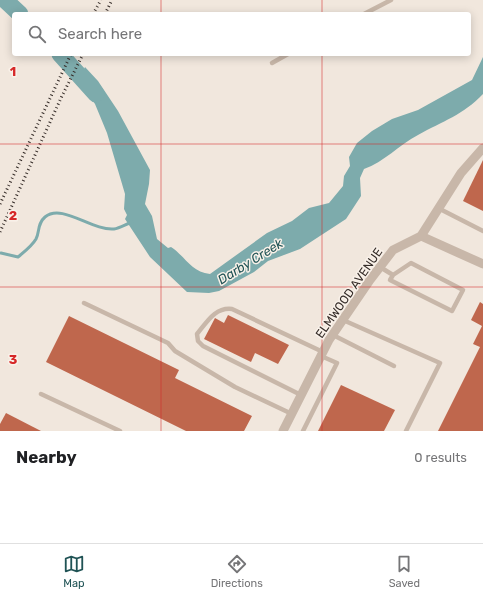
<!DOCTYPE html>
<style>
:root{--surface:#fff;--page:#f2f2f2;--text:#202124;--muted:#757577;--line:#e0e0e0;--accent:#205355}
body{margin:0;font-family:Rubik,sans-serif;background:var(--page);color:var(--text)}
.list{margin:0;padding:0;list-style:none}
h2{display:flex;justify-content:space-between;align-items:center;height:52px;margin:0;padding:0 16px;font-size:17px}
h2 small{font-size:13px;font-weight:400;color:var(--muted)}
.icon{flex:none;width:22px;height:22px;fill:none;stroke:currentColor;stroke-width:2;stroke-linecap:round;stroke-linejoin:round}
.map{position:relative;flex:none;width:483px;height:431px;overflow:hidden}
.search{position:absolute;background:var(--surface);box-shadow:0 2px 10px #0003;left:12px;right:12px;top:12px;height:44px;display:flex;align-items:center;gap:10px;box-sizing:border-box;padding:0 14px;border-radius:4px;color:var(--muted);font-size:15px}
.sheet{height:112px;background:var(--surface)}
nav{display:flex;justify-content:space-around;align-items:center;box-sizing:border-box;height:56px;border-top:1px solid var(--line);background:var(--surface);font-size:11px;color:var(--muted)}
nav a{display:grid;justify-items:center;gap:2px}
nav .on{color:var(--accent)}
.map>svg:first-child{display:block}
.water{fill:#7dabac}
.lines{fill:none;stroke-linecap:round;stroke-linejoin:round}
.stream{stroke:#7dabac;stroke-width:3}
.river{stroke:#7dabac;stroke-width:17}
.building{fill:#bf674d}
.lane{stroke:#c8b7a9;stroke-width:4.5}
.street{stroke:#c8b7a9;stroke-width:9}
.rail{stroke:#362d29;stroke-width:3;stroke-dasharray:1 3;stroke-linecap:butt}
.grid{fill:none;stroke:#d62828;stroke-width:1;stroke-opacity:0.55}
.labels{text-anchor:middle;stroke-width:3;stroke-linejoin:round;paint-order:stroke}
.street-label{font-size:12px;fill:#362d29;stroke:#f9f1e9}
.water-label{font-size:13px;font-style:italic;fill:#205355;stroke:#f9f1e9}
.grid-label{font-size:13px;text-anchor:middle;font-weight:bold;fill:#d62828;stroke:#f9f1e9;stroke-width:3;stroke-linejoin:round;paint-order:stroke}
</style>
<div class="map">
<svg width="483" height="431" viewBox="0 0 483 431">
<rect width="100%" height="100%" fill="#f1e7dd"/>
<path class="water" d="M 483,57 L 483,94 C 463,115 443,121 418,135 C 399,145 384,162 364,169 L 360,178 L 361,196 L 346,219 L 300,249 L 268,261 L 254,272 L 219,291 L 209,293 L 187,292 L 150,257 L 125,219 L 127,215 L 124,209 L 125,194 L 107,133 L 95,104 L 79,80 L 85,67 L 98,81 L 118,111 L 150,170 L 149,184 L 145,204 L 152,216 L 157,239 L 168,248 L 171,247 C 186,257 191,272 210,274 L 267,233 L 292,221 L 309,208 L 329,203 L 343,186 L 344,176 L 350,166 L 349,157 L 357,143 L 372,131 L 392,119 L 418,110 L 472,80 Z"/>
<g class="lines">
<path class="stream" d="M 1,253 L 18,257 C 24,252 32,246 36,239 C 40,231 37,224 45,217 C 62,203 92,231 114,229 C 120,228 126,224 132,222"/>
<g class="river">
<path d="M 5,0 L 20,14"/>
<path d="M 60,54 L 96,94"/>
</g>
</g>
<g class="building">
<path d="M 483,160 L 483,211 L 463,201 Z"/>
<path d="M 480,302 L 483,304 L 483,431 L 438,431 L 480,347 L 473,344 L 482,326 L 471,320 Z"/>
<path d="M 228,315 L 289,345 L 278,364 L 255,353 L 251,362 L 204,339 L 215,318 L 224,323 Z"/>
<path d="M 69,316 L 179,370 L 175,378 L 252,416 L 244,431 L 186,431 L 46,362 Z"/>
<path d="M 341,385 L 395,410 L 384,431 L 318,431 Z"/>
<path d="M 6,413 L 41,431 L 0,431 L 0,424 Z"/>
</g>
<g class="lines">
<g class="lane">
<path d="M 364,14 L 391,0"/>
<path d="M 272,63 L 288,54"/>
<path d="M 438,208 L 483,231"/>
<path d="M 380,267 L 393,275 L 390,280 L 452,311 L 463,290 L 411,263 L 393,275"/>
<path d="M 84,303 L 168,343 L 175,351 L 235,387 L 292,414"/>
<path d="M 343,320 L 440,363 L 406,431"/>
<path d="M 333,335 L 394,366"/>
<path d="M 41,394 L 120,431"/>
<path d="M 301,395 L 203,346 L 198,341 L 197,334 C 207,322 215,307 232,309 L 323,352"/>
<path d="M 303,431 L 337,363 L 321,356"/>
</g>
<g class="street">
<path d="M 421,236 L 483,264"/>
<path d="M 283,431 L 329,340 L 370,280 L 393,250 L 421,236 L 461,173 L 483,148"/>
</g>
<g class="rail">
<path d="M 93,14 L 101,0"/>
<path d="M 105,14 L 112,0"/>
<path d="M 0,204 L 71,54"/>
<path d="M 0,232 L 61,98 L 83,54"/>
</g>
</g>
<path class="grid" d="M 161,0 L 161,14M 322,0 L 322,14M 161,54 L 161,431M 322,54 L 322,431M 0,144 L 483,144M 0,287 L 483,287"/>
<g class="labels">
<g class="street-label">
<text transform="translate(349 293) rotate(-55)" y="4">ELMWOOD AVENUE</text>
</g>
<g class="water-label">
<text transform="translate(250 261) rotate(-32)" y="5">Darby Creek</text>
</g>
</g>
<g class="grid-label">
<text x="13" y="76">1</text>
<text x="13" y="220">2</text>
<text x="13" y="364">3</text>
</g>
</svg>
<div class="search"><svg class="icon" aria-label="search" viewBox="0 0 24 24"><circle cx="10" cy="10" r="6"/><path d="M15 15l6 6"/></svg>Search here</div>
</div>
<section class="sheet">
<h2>Nearby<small>0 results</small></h2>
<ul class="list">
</ul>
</section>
<nav>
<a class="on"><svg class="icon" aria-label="map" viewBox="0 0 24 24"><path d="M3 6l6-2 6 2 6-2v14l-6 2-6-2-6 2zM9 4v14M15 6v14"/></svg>Map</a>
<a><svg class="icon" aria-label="directions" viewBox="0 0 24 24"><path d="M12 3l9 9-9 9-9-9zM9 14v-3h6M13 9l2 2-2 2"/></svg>Directions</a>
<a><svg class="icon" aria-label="saved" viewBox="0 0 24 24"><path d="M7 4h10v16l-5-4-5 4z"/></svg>Saved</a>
</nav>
